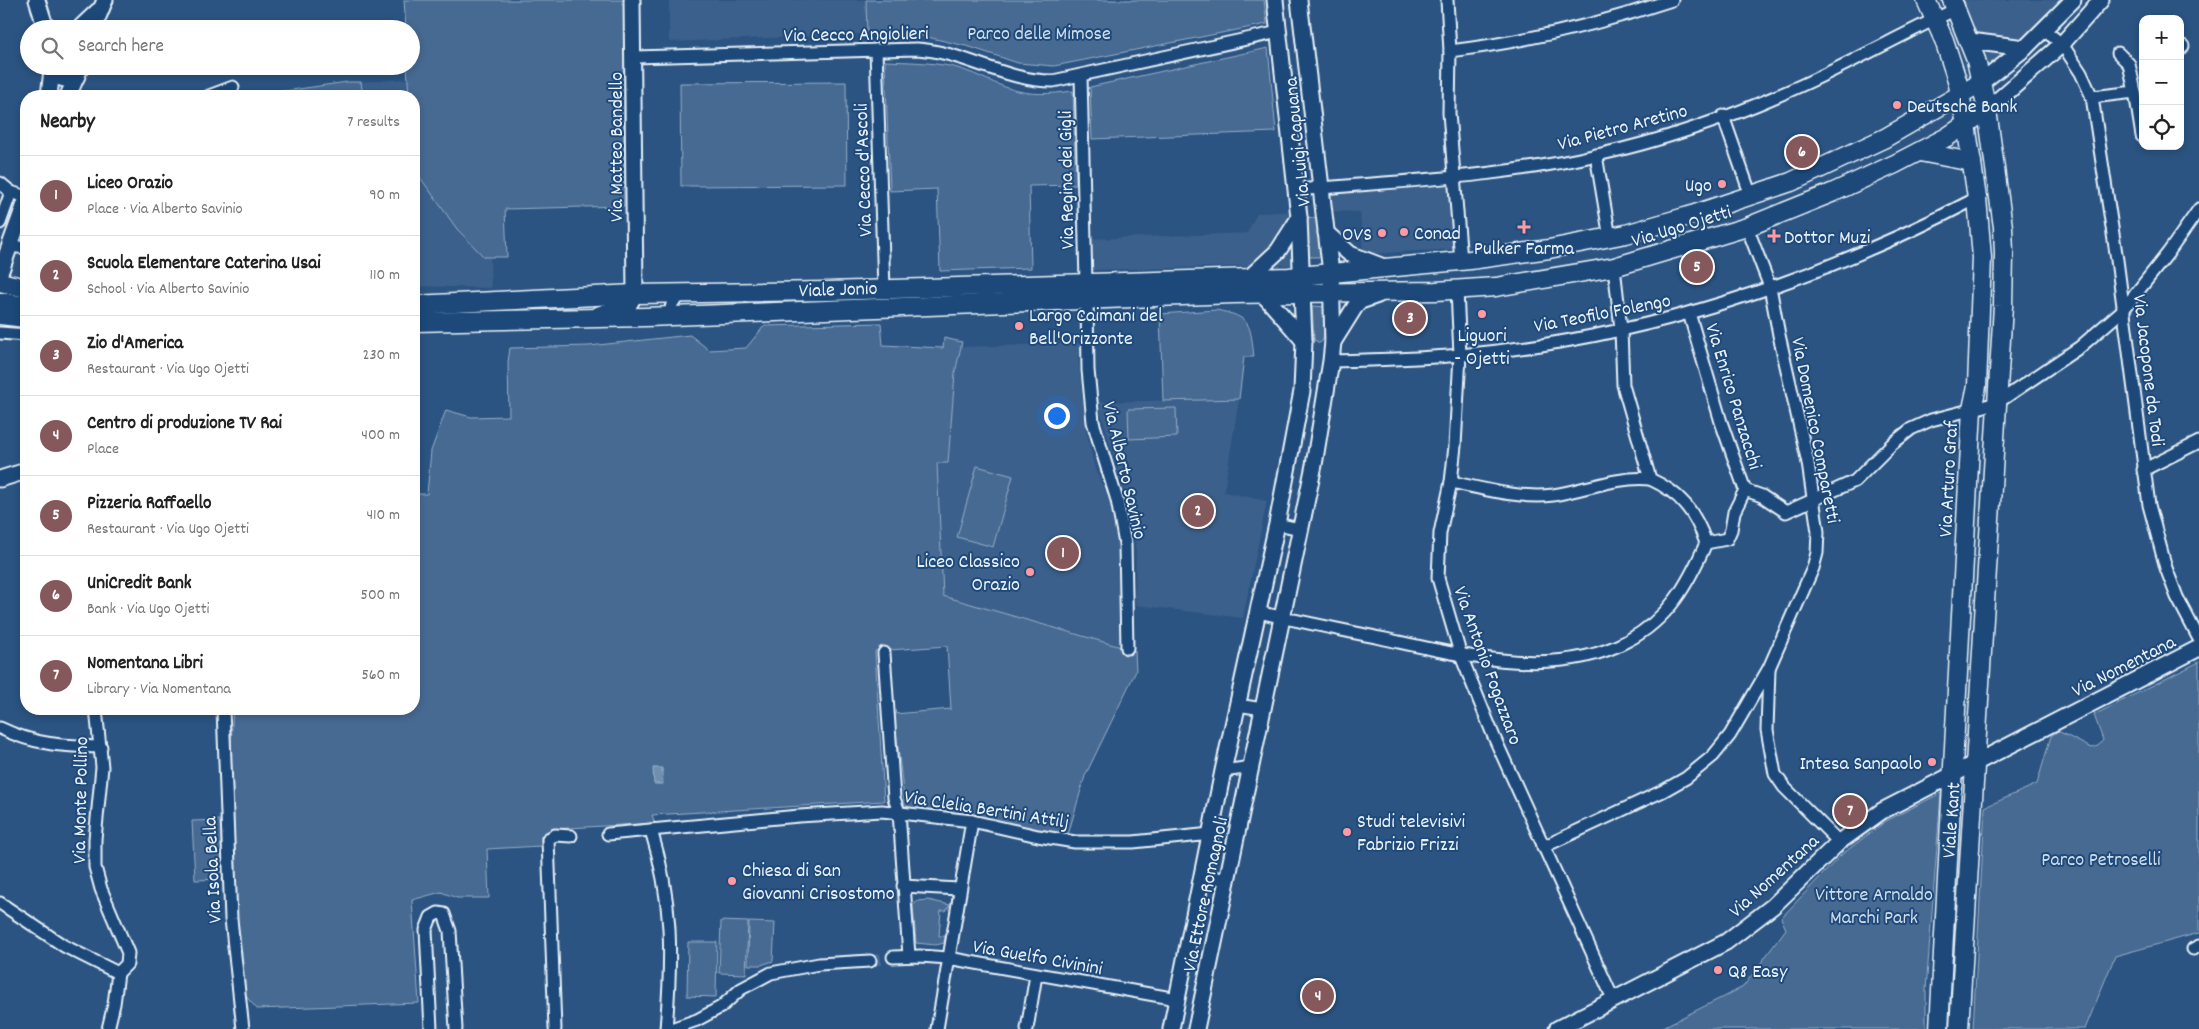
<!DOCTYPE html>
<meta charset="utf-8">
<style>
:root{--surface:#fff;--page:#f2f2f2;--text:#222;--muted:#767676;--line:#e0e0e0;--accent:#85585c}
body{margin:0;font-family:Dekko,sans-serif;background:var(--page);color:var(--text)}
.controls{position:absolute;right:15px;top:15px;display:grid;overflow:hidden;border-radius:10px;box-shadow:0 2px 8px #0003}
.controls button{width:45px;height:45px;display:grid;place-items:center;padding:0;border:0;border-bottom:1px solid var(--line);background:var(--surface);color:var(--text);font:25px sans-serif}
.you{position:absolute;left:1056px;top:415px;width:18px;height:18px;margin:-12px;border:4px solid #fff;border-radius:50%;background:#1a73e8;box-shadow:0 0 0 8px #1a73e833}
.badge{display:grid;place-items:center;width:32px;height:32px;border-radius:50%;background:var(--accent);color:#fff;font-size:16px;font-weight:700}
.pin{position:absolute;translate:-50% -50%;border:2px solid #fff;box-shadow:0 1px 5px #0006}
.list{margin:0;padding:0;list-style:none}
h2{display:flex;justify-content:space-between;align-items:center;height:65px;margin:0;padding:0 20px;font-size:21px}
h2 small{font-size:16px;font-weight:400;color:var(--muted)}
.list li{display:grid;grid-template-columns:32px 1fr auto;gap:15px;align-items:center;box-sizing:border-box;height:80px;padding:0 20px;border-top:1px solid var(--line)}
.list b{display:block;font-size:19px;white-space:nowrap}
.list p{margin:0;font-size:16px;white-space:nowrap;color:var(--muted)}
.list em{font-size:16px;font-style:normal;color:var(--muted)}
.icon{flex:none;width:28px;height:28px;fill:none;stroke:currentColor;stroke-width:2;stroke-linecap:round;stroke-linejoin:round}
.map{position:relative;flex:none;width:2199px;height:1029px;overflow:hidden}
.search{position:absolute;background:var(--surface);box-shadow:0 2px 8px #0003;left:20px;top:20px;width:400px;height:55px;display:flex;align-items:center;gap:12px;box-sizing:border-box;padding:0 18px;border-radius:28px;color:var(--muted);font-size:19px}
.panel{position:absolute;background:var(--surface);box-shadow:0 2px 8px #0003;left:20px;top:90px;width:400px;height:625px;border-radius:20px}
.map>svg:first-child{display:block}
.built{fill:#3a608b}
.green{fill:#476b93;stroke:#98aec6}
.water{fill:#708ead;stroke:#a0b6cb}
.lines{fill:none;stroke-linecap:round;stroke-linejoin:round}
.street-tunnel{stroke:#476c94;stroke-width:11;stroke-dasharray:11 5.5;stroke-linecap:butt}
.street-casing{stroke:#e8f1f8;stroke-width:15}
.secondary-casing{stroke:#e8f1f8;stroke-width:19}
.primary-casing{stroke:#e8f1f8;stroke-width:21}
.street{stroke:#1f4a7a;stroke-width:11}
.secondary{stroke:#1f4a7a;stroke-width:15}
.primary{stroke:#1f4a7a;stroke-width:18}
.poi-dot{fill:#ff9aa2;stroke:#1f4a7a;stroke-width:2}
.labels{text-anchor:middle;stroke-width:4;stroke-linejoin:round;paint-order:stroke}
.park-label{font-size:20px;fill:#d0dde9;stroke:#1f4a7a}
.street-label{font-size:20px;fill:#e8f1f8;stroke:#1f4a7a}
.poi-label{font-size:20px;fill:#e8f1f8;stroke:#1f4a7a;text-anchor:start}
</style>
<div class="map">
<svg width="2199" height="1029" viewBox="0 0 2199 1029">
<rect width="100%" height="100%" fill="#2b5482"/>
<filter id="ink" filterUnits="userSpaceOnUse"><feTurbulence type="fractalNoise" baseFrequency=".02" numOctaves="2"/><feDisplacementMap in="SourceGraphic" scale="10" xChannelSelector="R" yChannelSelector="G"/><feConvolveMatrix kernelMatrix="1 2 1 2 8 2 1 2 1" color-interpolation-filters="sRGB"/></filter>
<g filter="url(#ink)">
<g class="built">
<path d="M 669,0 L 866,0 L 867,34 L 669,42 Z"/>
<path d="M 1957,0 L 2067,0 L 2025,44 L 1985,69 Z"/>
<path d="M 408,79 L 409,96 L 363,96 L 361,82 Z"/>
<path d="M 414,143 L 417,173 L 457,229 L 484,257 L 490,258 L 491,288 L 414,286 Z"/>
<path d="M 1451,179 L 1455,249 L 1366,254 L 1363,252 L 1360,212 L 1332,211 L 1330,193 Z"/>
<path d="M 1296,211 L 1298,265 L 1088,270 L 1087,239 L 1247,233 L 1257,213 Z"/>
<path d="M 1080,343 L 1081,353 L 1078,356 L 1086,430 L 1095,469 L 1112,506 L 1119,548 L 1121,648 L 942,596 L 937,463 L 948,462 L 955,373 L 961,347 Z"/>
<path d="M 1239,399 L 1224,492 L 1267,501 L 1243,618 L 1135,605 L 1136,553 L 1133,521 L 1101,413 L 1100,402 Z"/>
</g>
<g class="green">
<path d="M 404,0 L 624,0 L 624,206 L 505,209 L 507,257 L 484,257 L 457,229 L 417,173 L 414,143 L 414,96 L 409,96 L 407,66 L 411,66 L 411,29 L 406,29 Z"/>
<path d="M 866,0 L 1264,0 L 1267,24 L 1054,66 L 1018,63 L 970,47 L 923,36 L 867,34 Z"/>
<path d="M 1268,48 L 1276,132 L 1092,139 L 1090,87 Z"/>
<path d="M 885,61 C 908,62 931,62 954,67 C 973,72 990,82 1008,88 C 1030,96 1051,94 1073,91 L 1076,185 L 1029,186 L 1031,268 L 940,271 L 937,189 L 890,191 Z"/>
<path d="M 347,82 L 361,82 L 363,96 L 250,96 Z"/>
<path d="M 846,82 L 847,185 L 681,186 L 680,83 Z"/>
<path d="M 1309,217 L 1316,219 L 1323,257 L 1309,257 L 1307,221 Z"/>
<path d="M 1312,306 L 1326,307 L 1323,340 L 1320,343 L 1314,340 Z"/>
<path d="M 1216,310 C 1252,317 1250,324 1254,357 L 1244,357 L 1239,399 L 1163,401 L 1160,314 Z"/>
<path d="M 881,323 L 883,345 L 943,348 L 944,338 L 962,342 L 955,373 L 948,463 L 937,463 L 943,596 L 1135,651 L 1136,671 L 1085,776 L 1067,838 L 985,819 L 905,807 L 894,714 L 951,709 L 947,646 L 875,651 L 884,801 L 652,815 L 655,823 L 552,829 L 541,836 L 541,846 L 487,849 L 489,898 L 457,898 L 441,892 L 412,900 L 419,1003 L 257,1009 L 242,992 C 237,900 226,801 233,709 L 414,709 L 414,494 L 427,494 L 431,451 L 446,410 L 471,417 L 509,416 L 508,362 L 510,348 L 589,346 L 690,335 L 709,350 L 746,348 L 764,326 Z"/>
<path d="M 1176,408 L 1177,437 L 1129,439 L 1128,409 Z"/>
<path d="M 977,466 L 1013,476 L 993,547 L 957,537 Z"/>
<path d="M 2199,662 L 2199,933 L 2115,956 L 2085,1029 L 1973,1029 L 1985,807 L 2037,784 L 2051,736 L 2058,731 L 2091,748 L 2098,746 L 2103,740 L 2094,715 Z"/>
<path d="M 1941,793 L 1926,990 L 1926,1029 L 1659,1029 L 1743,987 L 1786,929 L 1781,918 L 1841,855 L 1886,821 Z"/>
<path d="M 220,820 L 223,879 L 195,880 L 192,821 Z"/>
<path d="M 928,900 L 950,905 L 946,911 L 941,911 L 939,936 L 945,936 L 944,943 L 936,945 L 916,943 L 913,905 L 918,901 Z"/>
<path d="M 721,921 L 748,922 L 746,974 L 719,973 Z"/>
<path d="M 749,922 L 775,923 L 773,961 L 761,965 L 748,965 Z"/>
<path d="M 688,942 L 717,942 L 716,997 L 687,996 Z"/>
</g>
<path class="water" d="M 653,768 L 662,768 L 663,784 L 654,784 Z"/>
<g class="lines">
<path class="street-tunnel" d="M 870,961 L 893,957"/>
<g class="street-casing">
<g id="street">
<path d="M 1447,0 L 1450,51 L 1449,113 L 1461,261"/>
<path d="M 2044,30 L 2062,44 L 2081,73 L 2092,97 L 2117,260 L 2149,505 L 2166,568 L 2177,597 L 2199,639"/>
<path d="M 876,50 L 884,289"/>
<path d="M 2180,50 L 2183,46"/>
<path d="M 1450,51 C 1525,42 1600,24 1672,0"/>
<path d="M 634,57 L 917,49 C 965,52 1004,81 1053,81 L 1279,32"/>
<path d="M 1081,76 L 1086,283"/>
<path d="M 2135,92 L 2142,136"/>
<path d="M 209,96 L 233,87"/>
<path d="M 2092,97 L 2135,92 L 2129,64 L 2118,53"/>
<path d="M 1723,116 L 1751,196"/>
<path d="M 1596,155 L 1610,238"/>
<path d="M 0,183 L 11,192 L 26,197"/>
<path d="M 1296,190 C 1397,181 1498,178 1597,155 C 1666,140 1736,115 1800,86 C 1851,63 1899,36 1950,12 L 1958,5"/>
<path d="M 0,223 L 11,192"/>
<path d="M 10,246 L 26,248"/>
<path d="M 1614,267 L 1621,329 L 1623,385 L 1650,479 C 1681,493 1695,512 1706,543"/>
<path d="M 1457,290 L 1460,355 L 1455,446 L 1451,482 L 1440,533 L 1438,578 L 1461,656 L 1494,737 L 1614,1001"/>
<path d="M 1087,301 L 1088,370 L 1093,422 L 1117,500 L 1125,544 L 1127,648"/>
<path d="M 671,316 C 670,303 673,299 685,295"/>
<path d="M 0,333 L 26,335"/>
<path d="M 1331,361 C 1374,360 1417,359 1460,355 C 1640,339 1817,282 1977,198"/>
<path d="M 2143,470 L 2199,442"/>
<path d="M 1451,482 C 1483,489 1520,499 1553,495 C 1586,490 1616,476 1650,479"/>
<path d="M 1745,490 L 1762,496 L 1786,512 L 1855,481 L 1892,444 L 1911,429 L 1931,420 L 1997,403 L 2080,347 L 2123,310 L 2168,253 L 2199,209"/>
<path d="M 1277,524 L 1300,529"/>
<path d="M 1258,612 C 1301,622 1343,630 1385,639 C 1459,655 1556,680 1627,641 C 1669,619 1688,584 1706,543 L 1727,539 L 1731,530 L 1734,512 L 1745,490 L 1721,422 L 1689,313"/>
<path d="M 884,653 L 894,798 L 899,812 L 909,956"/>
<path d="M 1769,669 L 1767,730 L 1775,774 L 1784,787 L 1839,842"/>
<path d="M 1237,705 L 1263,709"/>
<path d="M 96,709 L 102,767 L 95,839 L 95,867 L 101,889 L 128,953 L 127,964 L 118,973"/>
<path d="M 223,709 L 231,919 L 243,1029"/>
<path d="M 0,728 C 35,745 63,746 101,747"/>
<path d="M 1223,771 L 1252,767"/>
<path d="M 651,830 C 673,901 672,956 666,1029"/>
<path d="M 608,834 L 799,816 L 882,811 L 972,821 L 1038,836 L 1075,842 L 1133,842 L 1211,834"/>
<path d="M 1543,847 L 1663,791 L 1686,778 L 1713,756 L 1730,735 L 1769,668 L 1813,568 L 1817,553 L 1818,532 L 1808,463 L 1779,335 L 1770,287 L 1747,227"/>
<path d="M 1203,875 L 1227,880"/>
<path d="M 903,886 L 959,889"/>
<path d="M 0,903 L 64,946 L 118,973"/>
<path d="M 2193,949 L 2199,946"/>
<path d="M 893,957 L 920,956 L 948,958 L 1177,999"/>
<path d="M 108,1029 L 114,1004 L 118,973"/>
<path d="M 431,1029 L 426,930 L 431,917 L 438,913 L 444,914 L 450,931 L 456,1029"/>
<path d="M 555,1029 L 548,839 L 555,835 L 571,836"/>
<path d="M 671,1029 L 697,1020 L 721,1007 L 741,989 L 771,973 L 819,964 L 870,961"/>
<path d="M 937,1029 L 972,821"/>
<path d="M 1027,1029 L 1036,975"/>
</g>
</g>
<g class="secondary-casing">
<g id="secondary">
<path d="M 37,0 L 46,29"/>
<path d="M 79,29 L 98,11"/>
<path d="M 93,29 L 105,0"/>
<path d="M 1970,41 L 2025,48"/>
<path d="M 52,66 C 56,79 65,82 77,76"/>
<path d="M 1982,82 L 2025,48 L 2073,0"/>
<path d="M 49,96 L 52,70"/>
<path d="M 68,96 L 81,66"/>
<path d="M 1987,110 L 2062,44 L 2101,0"/>
<path d="M 1326,233 L 1350,254 L 1384,267"/>
<path d="M 0,273 L 26,201"/>
<path d="M 1249,278 L 1278,251 L 1299,218"/>
<path d="M 1263,294 L 1304,341"/>
<path d="M 599,314 L 629,305 L 635,294 L 632,0"/>
<path d="M 1333,342 L 1358,302 L 1378,295"/>
<path d="M 0,479 L 26,471"/>
<path d="M 1171,1029 L 1223,771 L 1277,524 L 1302,391 L 1304,341 L 1299,217 L 1275,0"/>
<path d="M 1196,1029 L 1314,465 L 1331,361 L 1333,342 L 1331,273 L 1299,0"/>
<path d="M 1557,1029 L 1726,942 L 1773,906 L 1839,842 L 1882,811 L 2199,648"/>
</g>
</g>
<g class="primary-casing">
<g id="primary">
<path d="M 1926,0 L 1944,40 L 1957,80 L 1966,124 L 1977,198 L 1982,258 L 1977,386 L 1972,409 L 1939,1029"/>
<path d="M 1952,0 L 1976,60 L 1987,110 L 2003,227 L 2004,254 L 2003,306 L 1959,1029"/>
<path d="M 1920,152 L 1972,162"/>
<path d="M 0,282 L 26,288"/>
<path d="M 0,302 L 26,306"/>
<path d="M 414,305 L 635,294 L 828,291 L 1289,277 L 1470,260 L 1549,249 L 1626,234 L 1692,215 L 1791,182 L 1885,138 L 1982,82"/>
<path d="M 0,315 L 26,318"/>
<path d="M 414,322 L 646,317 L 1233,294 L 1436,291 L 1496,287 L 1614,267 L 1747,227 L 1834,192 L 1895,164 L 1947,137 L 1987,110"/>
</g>
</g>
<use href="#street" class="street"/>
<use href="#secondary" class="secondary"/>
<use href="#primary" class="primary"/>
</g>
</g>
<g class="poi-dot">
<circle cx="1897" cy="105" r="5"/>
<circle cx="1722" cy="184" r="5"/>
<path d="M1521.5 219.5h5v5h5v5h-5v5h-5v-5h-5v-5h5z"/>
<circle cx="1404" cy="232" r="5"/>
<circle cx="1382" cy="233" r="5"/>
<path d="M1771.5 228.5h5v5h5v5h-5v5h-5v-5h-5v-5h5z"/>
<circle cx="1482" cy="314" r="5"/>
<circle cx="1019" cy="326" r="5"/>
<circle cx="1030" cy="572" r="5"/>
<circle cx="1932" cy="762" r="5"/>
<circle cx="1347" cy="832" r="5"/>
<circle cx="732" cy="881" r="5"/>
<circle cx="1718" cy="970" r="5"/>
</g>
<g class="labels">
<g class="park-label">
<text x="1039" y="39">Parco delle Mimose</text>
<text x="2101" y="865">Parco Petroselli</text>
<text x="1874" y="900">Vittore Arnaldo<tspan x="1874" dy="23">Marchi Park</tspan></text>
</g>
<g class="street-label">
<text transform="translate(856 33) rotate(-1)" y="7">Via Cecco Angiolieri</text>
<text transform="translate(1622 126) rotate(-15)" y="7">Via Pietro Aretino</text>
<text transform="translate(1296 142) rotate(-96)" y="7">Via Luigi Capuana</text>
<text transform="translate(615 147) rotate(-90)" y="7">Via Matteo Bandello</text>
<text transform="translate(862 170) rotate(-92)" y="7">Via Cecco d'Ascoli</text>
<text transform="translate(1065 180) rotate(-91)" y="7">Via Regina dei Gigli</text>
<text transform="translate(1681 225) rotate(-17)" y="7">Via Ugo Ojetti</text>
<text transform="translate(838 288) rotate(-2)" y="7">Viale Jonio</text>
<text transform="translate(1602 312) rotate(-11)" y="7">Via Teofilo Folengo</text>
<text transform="translate(2150 370) rotate(83)" y="7">Via Jacopone da Todi</text>
<text transform="translate(1735 396) rotate(73)" y="7">Via Enrico Panzacchi</text>
<text transform="translate(1817 430) rotate(79)" y="7">Via Domenico Comparetti</text>
<text transform="translate(1126 470) rotate(77)" y="7">Via Alberto Savinio</text>
<text transform="translate(1947 479) rotate(-87)" y="7">Via Arturo Graf</text>
<text transform="translate(1489 665) rotate(70)" y="7">Via Antonio Fogazzaro</text>
<text transform="translate(2123 665) rotate(-27)" y="7">Via Nomentana</text>
<text transform="translate(79 800) rotate(-89)" y="7">Via Monte Pollino</text>
<text transform="translate(987 808) rotate(9)" y="7">Via Clelia Bertini Attilj</text>
<text transform="translate(1950 820) rotate(-86)" y="7">Viale Kant</text>
<text transform="translate(211 870) rotate(-93)" y="7">Via Isola Bella</text>
<text transform="translate(1773 875) rotate(-42)" y="7">Via Nomentana</text>
<text transform="translate(1204 894) rotate(-78)" y="7">Via Ettore Romagnoli</text>
<text transform="translate(1038 956) rotate(10)" y="7">Via Guelfo Civinini</text>
</g>
<g class="poi-label">
<text x="1907" y="112">Deutsche Bank</text>
<text x="1712" y="191" text-anchor="end">Ugo</text>
<text x="1414" y="239">Conad</text>
<text x="1372" y="240" text-anchor="end">OVS</text>
<text x="1784" y="243">Dottor Muzi</text>
<text x="1524" y="254" text-anchor="middle">Pulker Farma</text>
<text x="1029" y="321">Largo Caimani del<tspan x="1029" dy="23">Bell'Orizzonte</tspan></text>
<text x="1482" y="341" text-anchor="middle">Liguori<tspan x="1482" dy="23">- Ojetti</tspan></text>
<text x="1020" y="567" text-anchor="end">Liceo Classico<tspan x="1020" dy="23">Orazio</tspan></text>
<text x="1922" y="769" text-anchor="end">Intesa Sanpaolo</text>
<text x="1357" y="827">Studi televisivi<tspan x="1357" dy="23">Fabrizio Frizzi</tspan></text>
<text x="742" y="876">Chiesa di San<tspan x="742" dy="23">Giovanni Crisostomo</tspan></text>
<text x="1728" y="977">Q8 Easy</text>
</g>
</g>
</svg>
<div class="controls">
<button>+</button>
<button>−</button>
<button><svg class="icon" aria-label="locate" viewBox="0 0 24 24"><circle cx="12" cy="12" r="6"/><path d="M12 2v4M12 18v4M2 12h4M18 12h4"/></svg></button>
</div>
<div class="you"></div>
<div class="pin badge" style="left:1063px;top:553px">1</div>
<div class="pin badge" style="left:1198px;top:511px">2</div>
<div class="pin badge" style="left:1410px;top:318px">3</div>
<div class="pin badge" style="left:1318px;top:996px">4</div>
<div class="pin badge" style="left:1697px;top:267px">5</div>
<div class="pin badge" style="left:1802px;top:152px">6</div>
<div class="pin badge" style="left:1850px;top:811px">7</div>
<div class="search"><svg class="icon" aria-label="search" viewBox="0 0 24 24"><circle cx="10" cy="10" r="6"/><path d="M15 15l6 6"/></svg>Search here</div>
<section class="panel">
<h2>Nearby<small>7 results</small></h2>
<ul class="list">
<li><span class="badge">1</span><div><b>Liceo Orazio</b><p>Place · Via Alberto Savinio</p></div><em>90 m</em></li>
<li><span class="badge">2</span><div><b>Scuola Elementare Caterina Usai</b><p>School · Via Alberto Savinio</p></div><em>110 m</em></li>
<li><span class="badge">3</span><div><b>Zio d'America</b><p>Restaurant · Via Ugo Ojetti</p></div><em>230 m</em></li>
<li><span class="badge">4</span><div><b>Centro di produzione TV Rai</b><p>Place</p></div><em>400 m</em></li>
<li><span class="badge">5</span><div><b>Pizzeria Raffaello</b><p>Restaurant · Via Ugo Ojetti</p></div><em>410 m</em></li>
<li><span class="badge">6</span><div><b>UniCredit Bank</b><p>Bank · Via Ugo Ojetti</p></div><em>500 m</em></li>
<li><span class="badge">7</span><div><b>Nomentana Libri</b><p>Library · Via Nomentana</p></div><em>560 m</em></li>
</ul>
</section>
</div>
